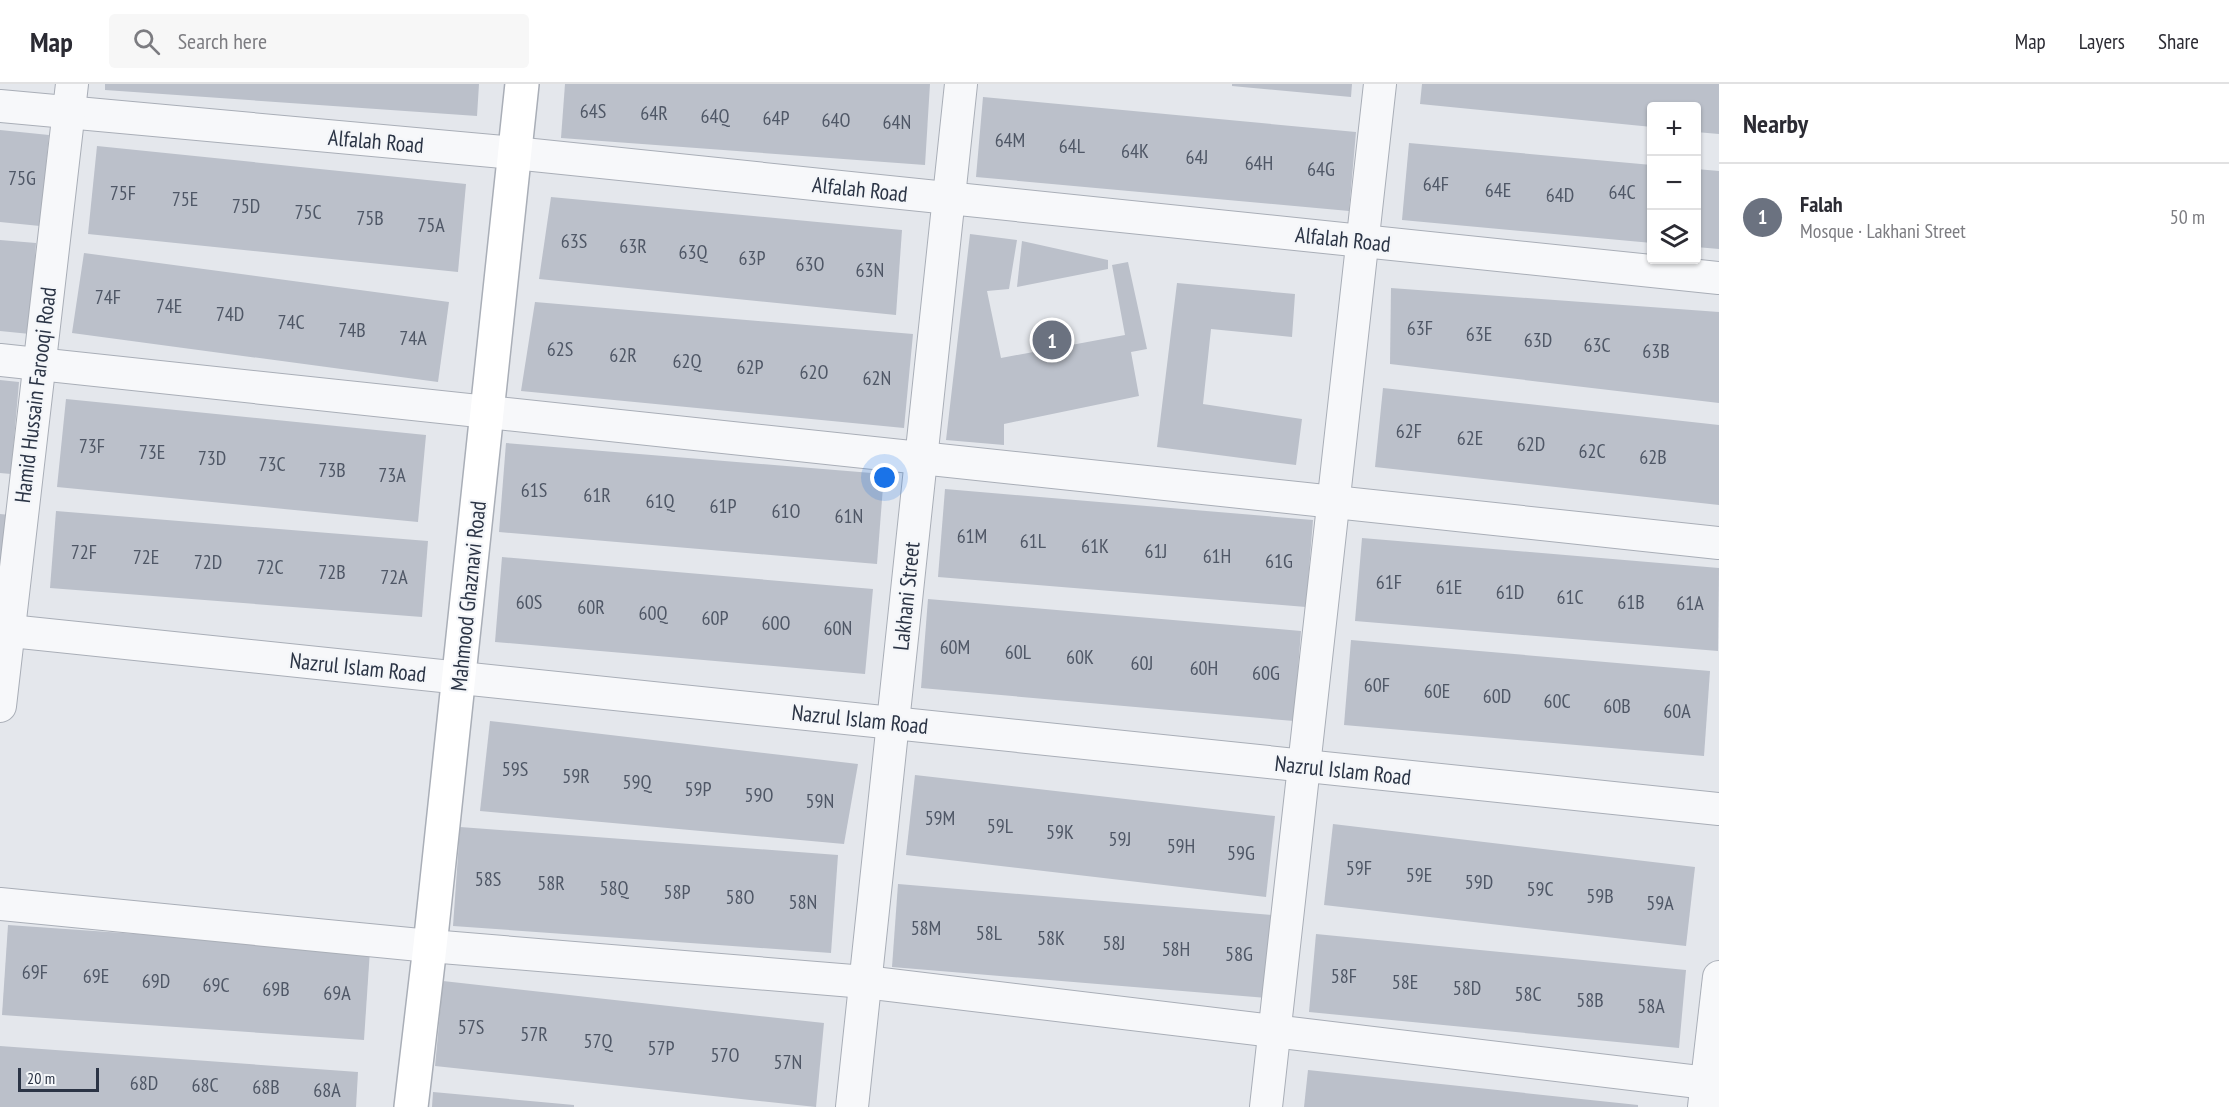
<!DOCTYPE html>
<meta charset="utf-8">
<style>
:root{--surface:#fff;--page:#f7f7f7;--text:#2b2b33;--muted:#7c7c81;--line:#e1e1e2;--accent:#d1495b}
body{margin:0;font-family:"PT Sans Narrow",sans-serif;background:var(--page);color:var(--text)}
.controls{position:absolute;right:18px;top:18px;display:grid;overflow:hidden;border-radius:6px;box-shadow:0 2px 4px #0004}
.controls button{width:54px;height:54px;display:grid;place-items:center;padding:0;border:0;border-bottom:2px solid var(--line);background:var(--surface);color:var(--text);font:30px sans-serif}
.scale{position:absolute;left:18px;bottom:15px;width:81px;box-sizing:border-box;padding-left:6px;border:3px solid #2b3445;border-top:0;font-size:16px;line-height:21px;white-space:nowrap;color:#2b3445;-webkit-text-stroke:4px #f4f6f9;paint-order:stroke}
.you{position:absolute;left:885px;top:394px;width:21px;height:21px;margin:-15px;border:4px solid #fff;border-radius:50%;background:#1a73e8;box-shadow:0 0 0 9px #1a73e833}
.badge{display:grid;place-items:center;width:39px;height:39px;border-radius:50%;background:var(--accent);color:#fff;font-size:20px;font-weight:700}
.pin{position:absolute;translate:-50% -50%;border:3px solid #fff;box-shadow:0 2px 6px #0006}
.list{margin:0;padding:0;list-style:none}
h2{display:flex;justify-content:space-between;align-items:center;height:78px;margin:0;padding:0 24px;font-size:26px}
h2 small{font-size:20px;font-weight:400;color:var(--muted)}
.list li{display:grid;grid-template-columns:39px 1fr auto;gap:18px;align-items:center;box-sizing:border-box;height:108px;padding:0 24px;border-top:2px solid var(--line)}
.list b{display:block;font-size:22px;white-space:nowrap}
.list p{margin:0;font-size:20px;white-space:nowrap;color:var(--muted)}
.list em{font-size:20px;font-style:normal;color:var(--muted)}
.icon{flex:none;width:33px;height:33px;fill:none;stroke:currentColor;stroke-width:2;stroke-linecap:round;stroke-linejoin:round}
.map{position:relative;flex:none;width:1719px;height:1023px;overflow:hidden}
header{display:flex;align-items:center;gap:36px;box-sizing:border-box;height:84px;padding:0 30px;background:var(--surface);border-bottom:2px solid var(--line)}
header strong{font-size:28px}
nav{display:flex;gap:33px;margin-inline-start:auto;font-size:21px}
.search{width:420px;height:54px;background:var(--page);display:flex;align-items:center;gap:15px;box-sizing:border-box;padding:0 21px;border-radius:6px;color:var(--muted);font-size:22px}
main{display:flex}
aside{flex:1;background:var(--surface)}
.map>svg:first-child{display:block}
.building{fill:#bbc0ca}
.lines{fill:none;stroke-linecap:round;stroke-linejoin:round}
.street-casing{stroke:#a9aeb7;stroke-width:34}
.secondary-casing{stroke:#a9aeb7;stroke-width:36}
.street{stroke:#f7f8fa;stroke-width:32}
.secondary{stroke:#fff;stroke-width:33}
.labels{text-anchor:middle;stroke-width:4.5;stroke-linejoin:round;paint-order:stroke}
.number-label{font-size:20px;fill:#4f5766}
.street-label{font-size:22px;fill:#2b3445;stroke:#f4f6f9}
</style>
<header>
<strong>Map</strong>
<div class="search"><svg class="icon" aria-label="search" viewBox="0 0 24 24"><circle cx="10" cy="10" r="6"/><path d="M15 15l6 6"/></svg>Search here</div>
<nav><a>Map</a><a>Layers</a><a>Share</a></nav>
</header>
<main>
<div class="map">
<svg width="1719" height="1023" viewBox="0 0 1719 1023">
<rect width="100%" height="100%" fill="#e4e7ec"/>
<g class="building">
<path d="M 105,0 L 479,0 L 477,32 L 105,6 Z"/>
<path d="M 565,0 L 930,0 L 925,81 L 561,54 Z"/>
<path d="M 1232,0 L 1352,0 L 1351,13 L 1232,2 Z"/>
<path d="M 1422,0 L 1719,0 L 1719,50 L 1696,48 L 1696,22 L 1652,22 L 1652,43 L 1420,20 Z"/>
<path d="M 983,13 L 1356,48 L 1349,127 L 976,93 Z"/>
<path d="M 0,46 L 49,51 L 40,142 L 0,138 Z"/>
<path d="M 1409,59 L 1652,81 L 1652,159 L 1402,136 Z"/>
<path d="M 97,62 L 466,100 L 458,188 L 88,150 Z"/>
<path d="M 1696,85 L 1719,87 L 1719,165 L 1696,163 Z"/>
<path d="M 551,113 L 902,146 L 896,231 L 539,195 Z"/>
<path d="M 970,150 L 1017,156 L 1009,205 L 987,207 L 1001,274 L 1125,251 L 1112,181 L 1128,178 L 1147,265 L 1131,268 L 1139,312 L 1004,340 L 1004,361 L 946,356 Z"/>
<path d="M 0,156 L 36,159 L 30,250 L 0,247 Z"/>
<path d="M 1022,157 L 1108,176 L 1108,185 L 1017,203 Z"/>
<path d="M 84,169 L 449,218 L 438,298 L 72,249 Z"/>
<path d="M 1177,199 L 1295,210 L 1292,253 L 1211,245 L 1203,320 L 1302,335 L 1296,381 L 1157,363 Z"/>
<path d="M 1391,204 L 1719,228 L 1719,319 L 1390,280 Z"/>
<path d="M 535,218 L 913,250 L 904,344 L 521,307 Z"/>
<path d="M 0,296 L 19,298 L 11,390 L 0,389 Z"/>
<path d="M 1383,304 L 1719,341 L 1719,421 L 1375,383 Z"/>
<path d="M 66,315 L 426,351 L 418,438 L 57,403 Z"/>
<path d="M 506,359 L 884,390 L 877,480 L 499,448 Z"/>
<path d="M 945,405 L 1313,436 L 1306,523 L 938,493 Z"/>
<path d="M 56,427 L 428,457 L 422,533 L 50,504 Z"/>
<path d="M 0,430 L 10,431 L 0,499 Z"/>
<path d="M 1362,454 L 1719,484 L 1718,567 L 1355,537 Z"/>
<path d="M 502,473 L 873,505 L 865,590 L 495,558 Z"/>
<path d="M 928,515 L 1301,547 L 1294,637 L 921,604 Z"/>
<path d="M 1351,556 L 1710,587 L 1704,672 L 1344,641 Z"/>
<path d="M 490,637 L 858,680 L 844,760 L 480,727 Z"/>
<path d="M 915,691 L 1275,732 L 1266,813 L 906,771 Z"/>
<path d="M 1333,740 L 1695,783 L 1686,862 L 1324,821 Z"/>
<path d="M 460,743 L 838,771 L 831,869 L 453,842 Z"/>
<path d="M 898,800 L 1273,831 L 1267,914 L 892,883 Z"/>
<path d="M 8,841 L 370,866 L 364,956 L 2,931 Z"/>
<path d="M 1316,850 L 1686,886 L 1679,964 L 1309,928 Z"/>
<path d="M 443,897 L 824,939 L 816,1023 L 435,982 Z"/>
<path d="M 0,962 L 358,988 L 356,1023 L 0,1023 Z"/>
<path d="M 1308,986 L 1638,1021 L 1638,1023 L 1304,1023 Z"/>
<path d="M 433,1008 L 574,1021 L 574,1023 L 432,1023 Z"/>
</g>
<g class="lines">
<g class="street-casing">
<g id="street">
<path d="M 0,22 L 514,69 L 1719,194"/>
<path d="M 0,276 L 1719,459"/>
<path d="M 0,546 L 1719,725"/>
<path d="M 0,622 L 72,0"/>
<path d="M 0,820 L 430,862 L 865,898 L 1707,999"/>
<path d="M 852,1023 L 961,0"/>
<path d="M 1266,1023 L 1380,0"/>
<path d="M 1704,1023 L 1719,893"/>
</g>
</g>
<g class="secondary-casing">
<path id="secondary" d="M 411,1023 L 430,862 L 522,0"/>
</g>
<use href="#street" class="street"/>
<use href="#secondary" class="secondary"/>
</g>
<g class="labels">
<g class="number-label">
<text x="593" y="34">64S</text>
<text x="654" y="36">64R</text>
<text x="715" y="39">64Q</text>
<text x="776" y="41">64P</text>
<text x="836" y="43">64O</text>
<text x="897" y="45">64N</text>
<text x="1010" y="63">64M</text>
<text x="1072" y="69">64L</text>
<text x="1135" y="74">64K</text>
<text x="1197" y="80">64J</text>
<text x="1259" y="86">64H</text>
<text x="1321" y="92">64G</text>
<text x="22" y="101">75G</text>
<text x="1436" y="107">64F</text>
<text x="1498" y="113">64E</text>
<text x="1622" y="115">64C</text>
<text x="123" y="116">75F</text>
<text x="1560" y="118">64D</text>
<text x="185" y="122">75E</text>
<text x="246" y="129">75D</text>
<text x="308" y="135">75C</text>
<text x="370" y="141">75B</text>
<text x="431" y="148">75A</text>
<text x="574" y="164">63S</text>
<text x="633" y="169">63R</text>
<text x="693" y="175">63Q</text>
<text x="752" y="181">63P</text>
<text x="810" y="187">63O</text>
<text x="870" y="193">63N</text>
<text x="108" y="220">74F</text>
<text x="169" y="229">74E</text>
<text x="230" y="237">74D</text>
<text x="291" y="245">74C</text>
<text x="1420" y="251">63F</text>
<text x="352" y="253">74B</text>
<text x="1479" y="257">63E</text>
<text x="413" y="261">74A</text>
<text x="1538" y="263">63D</text>
<text x="1597" y="268">63C</text>
<text x="560" y="272">62S</text>
<text x="1656" y="274">63B</text>
<text x="623" y="278">62R</text>
<text x="687" y="284">62Q</text>
<text x="750" y="290">62P</text>
<text x="814" y="295">62O</text>
<text x="877" y="301">62N</text>
<text x="1409" y="354">62F</text>
<text x="1470" y="361">62E</text>
<text x="1531" y="367">62D</text>
<text x="92" y="369">73F</text>
<text x="1592" y="374">62C</text>
<text x="152" y="375">73E</text>
<text x="1653" y="380">62B</text>
<text x="212" y="381">73D</text>
<text x="272" y="387">73C</text>
<text x="332" y="393">73B</text>
<text x="392" y="398">73A</text>
<text x="534" y="413">61S</text>
<text x="597" y="418">61R</text>
<text x="660" y="424">61Q</text>
<text x="723" y="429">61P</text>
<text x="786" y="434">61O</text>
<text x="849" y="439">61N</text>
<text x="972" y="459">61M</text>
<text x="1033" y="464">61L</text>
<text x="1095" y="469">61K</text>
<text x="1156" y="474">61J</text>
<text x="84" y="475">72F</text>
<text x="1217" y="479">61H</text>
<text x="146" y="480">72E</text>
<text x="1279" y="484">61G</text>
<text x="208" y="485">72D</text>
<text x="270" y="490">72C</text>
<text x="332" y="495">72B</text>
<text x="394" y="500">72A</text>
<text x="1389" y="505">61F</text>
<text x="1449" y="510">61E</text>
<text x="1510" y="515">61D</text>
<text x="1570" y="520">61C</text>
<text x="529" y="525">60S</text>
<text x="1631" y="525">61B</text>
<text x="1690" y="526">61A</text>
<text x="591" y="530">60R</text>
<text x="653" y="536">60Q</text>
<text x="715" y="541">60P</text>
<text x="776" y="546">60O</text>
<text x="838" y="551">60N</text>
<text x="955" y="570">60M</text>
<text x="1018" y="575">60L</text>
<text x="1080" y="580">60K</text>
<text x="1142" y="586">60J</text>
<text x="1204" y="591">60H</text>
<text x="1266" y="596">60G</text>
<text x="1377" y="608">60F</text>
<text x="1437" y="614">60E</text>
<text x="1497" y="619">60D</text>
<text x="1557" y="624">60C</text>
<text x="1617" y="629">60B</text>
<text x="1677" y="634">60A</text>
<text x="515" y="692">59S</text>
<text x="576" y="699">59R</text>
<text x="637" y="705">59Q</text>
<text x="698" y="712">59P</text>
<text x="759" y="718">59O</text>
<text x="820" y="724">59N</text>
<text x="940" y="741">59M</text>
<text x="1000" y="749">59L</text>
<text x="1060" y="755">59K</text>
<text x="1120" y="762">59J</text>
<text x="1181" y="769">59H</text>
<text x="1241" y="776">59G</text>
<text x="1359" y="791">59F</text>
<text x="1419" y="798">59E</text>
<text x="488" y="802">58S</text>
<text x="1479" y="805">59D</text>
<text x="551" y="806">58R</text>
<text x="614" y="811">58Q</text>
<text x="1540" y="812">59C</text>
<text x="677" y="815">58P</text>
<text x="1600" y="819">59B</text>
<text x="740" y="820">58O</text>
<text x="803" y="825">58N</text>
<text x="1660" y="826">59A</text>
<text x="926" y="851">58M</text>
<text x="989" y="856">58L</text>
<text x="1051" y="861">58K</text>
<text x="1114" y="866">58J</text>
<text x="1176" y="872">58H</text>
<text x="1239" y="877">58G</text>
<text x="35" y="895">69F</text>
<text x="96" y="899">69E</text>
<text x="1344" y="899">58F</text>
<text x="156" y="904">69D</text>
<text x="1405" y="905">58E</text>
<text x="216" y="908">69C</text>
<text x="1467" y="911">58D</text>
<text x="276" y="912">69B</text>
<text x="337" y="916">69A</text>
<text x="1528" y="917">58C</text>
<text x="1590" y="923">58B</text>
<text x="1651" y="929">58A</text>
<text x="471" y="950">57S</text>
<text x="534" y="957">57R</text>
<text x="598" y="964">57Q</text>
<text x="661" y="971">57P</text>
<text x="725" y="978">57O</text>
<text x="788" y="985">57N</text>
<text x="144" y="1006">68D</text>
<text x="205" y="1008">68C</text>
<text x="266" y="1010">68B</text>
<text x="327" y="1013">68A</text>
</g>
<g class="street-label">
<text transform="translate(376 57) rotate(5)" y="8">Alfalah Road</text>
<text transform="translate(860 105) rotate(6)" y="8">Alfalah Road</text>
<text transform="translate(1343 155) rotate(6)" y="8">Alfalah Road</text>
<text transform="translate(35 311) rotate(-83)" y="8">Hamid Hussain Farooqi Road</text>
<text transform="translate(468 512) rotate(-84)" y="8">Mahmood Ghaznavi Road</text>
<text transform="translate(906 512) rotate(-84)" y="8">Lakhani Street</text>
<text transform="translate(358 583) rotate(6)" y="8">Nazrul Islam Road</text>
<text transform="translate(860 635) rotate(6)" y="8">Nazrul Islam Road</text>
<text transform="translate(1343 686) rotate(6)" y="8">Nazrul Islam Road</text>
</g>
</g>
</svg>
<div class="controls">
<button>+</button>
<button>−</button>
<button><svg class="icon" aria-label="layers" viewBox="0 0 24 24"><path d="M12 4l9 5-9 5-9-5zM3 14l9 5 9-5"/></svg></button>
</div>
<div class="scale">20 m</div>
<div class="you"></div>
<div class="pin badge" style="left:1052px;top:256px;background:#6b7280">1</div>
</div>
<aside>
<h2>Nearby<small></small></h2>
<ul class="list">
<li><span class="badge" style="background:#6b7280">1</span><div><b>Falah</b><p>Mosque · Lakhani Street</p></div><em>50 m</em></li>
</ul>
</aside>
</main>
